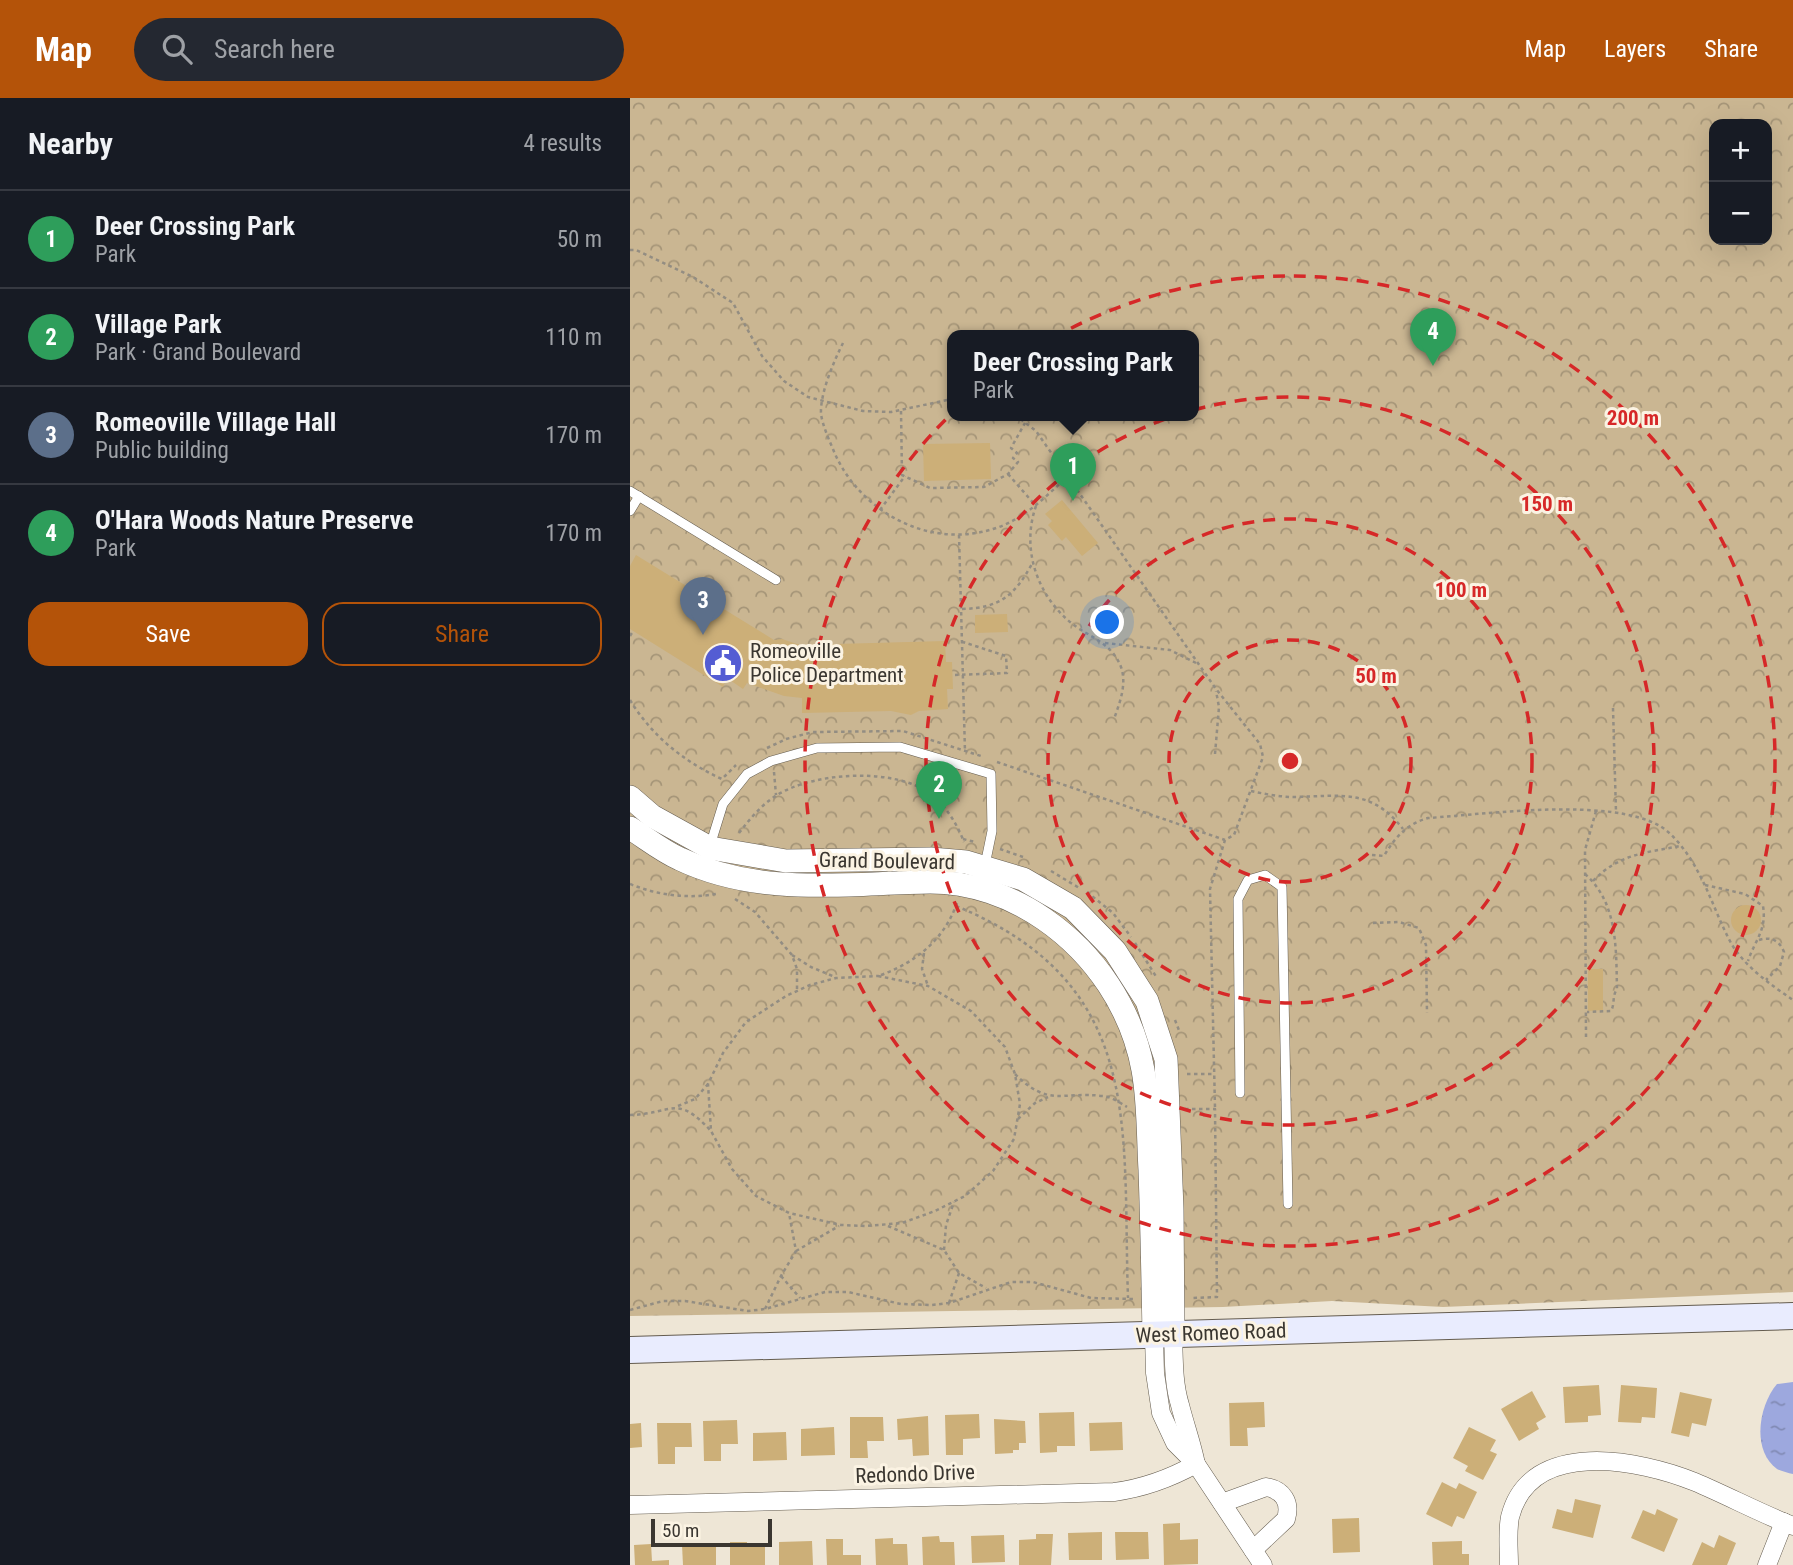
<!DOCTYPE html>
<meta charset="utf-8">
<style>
:root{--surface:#171b24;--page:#242831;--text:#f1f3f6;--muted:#9ea1a6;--line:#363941;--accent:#b45309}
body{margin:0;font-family:"Roboto Condensed",sans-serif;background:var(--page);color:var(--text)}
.controls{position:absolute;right:21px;top:21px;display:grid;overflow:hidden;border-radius:14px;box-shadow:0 7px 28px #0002}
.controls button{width:63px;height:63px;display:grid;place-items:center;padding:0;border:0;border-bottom:2px solid var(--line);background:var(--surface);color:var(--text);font:35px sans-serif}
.scale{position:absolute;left:21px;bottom:18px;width:121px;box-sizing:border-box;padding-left:7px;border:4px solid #3a3630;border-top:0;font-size:19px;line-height:24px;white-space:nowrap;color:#3a3630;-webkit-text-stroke:5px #fbf3e3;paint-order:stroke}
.you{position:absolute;left:478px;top:525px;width:24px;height:24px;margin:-18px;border:5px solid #fff;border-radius:50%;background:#1a73e8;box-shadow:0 0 0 10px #1a73e833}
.badge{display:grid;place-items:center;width:46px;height:46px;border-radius:50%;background:var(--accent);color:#fff;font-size:23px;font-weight:700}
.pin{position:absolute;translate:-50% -58px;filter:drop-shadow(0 2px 4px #0008)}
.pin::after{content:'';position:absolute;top:37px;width:24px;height:21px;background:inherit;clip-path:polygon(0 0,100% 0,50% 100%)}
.popup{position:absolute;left:317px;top:232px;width:252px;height:91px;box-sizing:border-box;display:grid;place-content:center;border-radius:14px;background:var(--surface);filter:drop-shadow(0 2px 5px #0005);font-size:23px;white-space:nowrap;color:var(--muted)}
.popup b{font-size:26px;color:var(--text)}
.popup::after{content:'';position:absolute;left:50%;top:100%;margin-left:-14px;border:14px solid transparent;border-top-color:var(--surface)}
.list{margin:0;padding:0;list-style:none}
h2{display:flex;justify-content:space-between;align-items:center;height:91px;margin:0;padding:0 28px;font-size:30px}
h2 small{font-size:23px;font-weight:400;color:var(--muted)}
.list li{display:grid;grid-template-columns:46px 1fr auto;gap:21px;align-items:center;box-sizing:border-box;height:98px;padding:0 28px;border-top:2px solid var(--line)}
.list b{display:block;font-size:26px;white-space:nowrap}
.list p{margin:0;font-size:23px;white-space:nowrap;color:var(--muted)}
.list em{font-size:23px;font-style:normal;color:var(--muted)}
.actions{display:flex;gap:14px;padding:21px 28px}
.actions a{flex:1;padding:16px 0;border:2px solid var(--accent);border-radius:21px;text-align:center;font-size:24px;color:var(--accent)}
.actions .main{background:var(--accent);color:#fff}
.icon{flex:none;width:38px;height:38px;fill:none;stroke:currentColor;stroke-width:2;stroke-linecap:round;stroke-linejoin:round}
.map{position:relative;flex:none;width:1163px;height:1467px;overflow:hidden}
header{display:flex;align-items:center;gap:42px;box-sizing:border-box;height:98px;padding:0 35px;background:var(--accent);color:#fff}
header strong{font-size:33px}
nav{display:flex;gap:38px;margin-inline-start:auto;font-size:24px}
.search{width:490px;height:63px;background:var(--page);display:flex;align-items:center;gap:18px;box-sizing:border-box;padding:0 24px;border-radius:38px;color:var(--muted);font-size:26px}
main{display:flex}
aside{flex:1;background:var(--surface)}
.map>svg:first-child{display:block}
.park{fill:url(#park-crowns);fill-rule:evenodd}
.water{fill:url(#water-ripples)}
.building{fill:#ccaf78}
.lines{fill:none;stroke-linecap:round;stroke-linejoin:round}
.service-casing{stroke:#645c4f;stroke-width:10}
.minor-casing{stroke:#645c4f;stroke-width:19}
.tertiary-casing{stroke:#645c4f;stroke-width:24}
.secondary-casing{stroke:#645c4f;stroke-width:28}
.path{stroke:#938d82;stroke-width:2.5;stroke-dasharray:3.5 3.5;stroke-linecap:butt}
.service{stroke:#fff;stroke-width:9}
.minor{stroke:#fff;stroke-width:18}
.tertiary{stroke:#fff;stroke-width:23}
.secondary{stroke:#e9ecfe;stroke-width:26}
.ring{fill:none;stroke:#d62828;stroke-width:3.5;stroke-dasharray:12 9}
.labels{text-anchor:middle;stroke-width:6;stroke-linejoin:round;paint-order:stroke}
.poi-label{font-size:21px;fill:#3a3630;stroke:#fbf3e3;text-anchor:start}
.street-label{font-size:21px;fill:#3a3630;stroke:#fbf3e3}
.centre{fill:#d62828;stroke:#fbf3e3;stroke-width:3.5}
.ring-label{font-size:21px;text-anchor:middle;font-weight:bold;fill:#d62828;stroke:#fbf3e3;stroke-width:6;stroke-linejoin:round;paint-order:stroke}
</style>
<header>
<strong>Map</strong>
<div class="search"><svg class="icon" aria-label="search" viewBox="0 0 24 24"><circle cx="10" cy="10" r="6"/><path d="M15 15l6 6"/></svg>Search here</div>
<nav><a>Map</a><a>Layers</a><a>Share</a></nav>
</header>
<main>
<aside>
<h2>Nearby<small>4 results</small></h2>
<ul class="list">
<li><span class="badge" style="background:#2e9e5b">1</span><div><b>Deer Crossing Park</b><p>Park</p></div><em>50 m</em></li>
<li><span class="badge" style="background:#2e9e5b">2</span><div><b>Village Park</b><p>Park · Grand Boulevard</p></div><em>110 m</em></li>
<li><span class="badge" style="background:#5c6f8a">3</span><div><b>Romeoville Village Hall</b><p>Public building</p></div><em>170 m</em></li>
<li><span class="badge" style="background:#2e9e5b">4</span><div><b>O'Hara Woods Nature Preserve</b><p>Park</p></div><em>170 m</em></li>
</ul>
<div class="actions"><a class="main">Save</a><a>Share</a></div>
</aside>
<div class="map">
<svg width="1163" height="1467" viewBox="0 0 1163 1467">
<defs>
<pattern id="park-crowns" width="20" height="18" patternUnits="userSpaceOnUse" patternTransform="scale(1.75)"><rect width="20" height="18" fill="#cab692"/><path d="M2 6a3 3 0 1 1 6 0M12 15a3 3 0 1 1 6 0" fill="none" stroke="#a59578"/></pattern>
<pattern id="water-ripples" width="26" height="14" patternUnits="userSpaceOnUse" patternTransform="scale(1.75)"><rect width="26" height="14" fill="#9da8de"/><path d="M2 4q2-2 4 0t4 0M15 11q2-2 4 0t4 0" fill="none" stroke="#818ab4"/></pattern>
</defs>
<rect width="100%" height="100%" fill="#eee6d6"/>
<path class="park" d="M 0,0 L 1163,0 L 1163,1194 L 813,1209 L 702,1203 L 593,1209 L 0,1218 ZM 1084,26 L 1137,26 L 1137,142 L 1084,142 ZM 322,237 L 564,237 L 564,317 L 322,317 Z"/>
<path class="water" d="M 1163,1284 L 1163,1376 C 1158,1375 1151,1373 1147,1371 C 1121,1352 1129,1307 1147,1286 Z"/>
<g class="building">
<path d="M 360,345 L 361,381 L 294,383 L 293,346 Z"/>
<path d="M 432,402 L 468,445 L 452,458 L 436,439 L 432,443 L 418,427 L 422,423 L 415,416 Z"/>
<path d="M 6,457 L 144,542 L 152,541 L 170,547 L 315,543 L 316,564 L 322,564 L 323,591 L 317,591 L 318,611 L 289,613 L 281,617 L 261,613 L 172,615 L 172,600 L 154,598 L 117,585 L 113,591 L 97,580 L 93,589 L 0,531 L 0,468 Z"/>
<path d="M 377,516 L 378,534 L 345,535 L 345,517 Z"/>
<circle cx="1116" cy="822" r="15"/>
<path d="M 958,871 L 973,871 L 973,912 L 958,913 Z"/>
<path d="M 969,1287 L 971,1317 L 958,1318 L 958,1324 L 935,1325 L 933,1289 Z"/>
<path d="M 991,1287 L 1027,1290 L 1025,1320 L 1012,1319 L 1011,1325 L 988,1324 Z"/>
<path d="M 902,1293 L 916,1319 L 906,1325 L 909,1331 L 889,1343 L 871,1311 Z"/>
<path d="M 1050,1294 L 1082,1301 L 1076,1328 L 1062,1325 L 1059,1339 L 1041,1335 Z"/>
<path d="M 634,1304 L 635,1329 L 617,1330 L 618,1348 L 600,1348 L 599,1305 Z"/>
<path d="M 444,1314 L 445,1348 L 427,1348 L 427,1354 L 410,1355 L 409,1315 Z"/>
<path d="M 349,1316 L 350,1340 L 333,1341 L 333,1357 L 316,1357 L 315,1317 Z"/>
<path d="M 298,1318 L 299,1357 L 283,1358 L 282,1341 L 268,1342 L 267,1321 Z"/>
<path d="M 220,1319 L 253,1319 L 254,1343 L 237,1343 L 238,1360 L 220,1360 Z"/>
<path d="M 364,1321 L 395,1323 L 396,1345 L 389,1345 L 389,1352 L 383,1352 L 383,1355 L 365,1356 Z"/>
<path d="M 107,1322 L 108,1346 L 91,1346 L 91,1363 L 74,1363 L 73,1323 Z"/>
<path d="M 492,1324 L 493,1352 L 460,1353 L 459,1325 Z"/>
<path d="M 11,1325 L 12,1349 L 0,1350 L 0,1326 Z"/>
<path d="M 27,1325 L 61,1325 L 62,1349 L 45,1349 L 45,1366 L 28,1366 Z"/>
<path d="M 204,1329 L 205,1357 L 171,1358 L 171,1331 Z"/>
<path d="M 839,1329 L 866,1342 L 860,1353 L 867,1356 L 853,1382 L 835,1373 L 838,1368 L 823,1360 Z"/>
<path d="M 156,1334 L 157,1362 L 123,1363 L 123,1335 Z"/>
<path d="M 812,1384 L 826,1391 L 829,1385 L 847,1394 L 834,1421 L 827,1418 L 822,1429 L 796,1416 Z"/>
<path d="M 945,1401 L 971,1407 L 963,1440 L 922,1430 L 927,1411 L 942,1415 Z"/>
<path d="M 1027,1411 L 1048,1421 L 1034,1454 L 1001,1440 L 1013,1412 L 1025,1417 Z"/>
<path d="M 729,1420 L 730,1454 L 703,1455 L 702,1421 Z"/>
<path d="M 550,1425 L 550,1442 L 568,1441 L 568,1466 L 534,1467 L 533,1426 Z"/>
<path d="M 472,1434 L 472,1462 L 439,1462 L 438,1435 Z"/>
<path d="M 485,1434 L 518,1434 L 519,1461 L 486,1462 Z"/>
<path d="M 406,1436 L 423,1436 L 421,1467 L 389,1467 L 389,1442 L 406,1441 Z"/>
<path d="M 374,1437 L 375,1464 L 342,1465 L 341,1438 Z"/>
<path d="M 1089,1437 L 1106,1445 L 1097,1467 L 1062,1467 L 1072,1444 L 1084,1450 Z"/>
<path d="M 309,1438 L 310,1444 L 324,1444 L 325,1467 L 293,1467 L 292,1439 Z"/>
<path d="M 263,1440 L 263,1446 L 277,1446 L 278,1467 L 246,1467 L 245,1441 Z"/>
<path d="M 196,1441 L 213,1441 L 213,1457 L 231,1457 L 231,1467 L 197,1467 Z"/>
<path d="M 182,1443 L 183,1467 L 149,1467 L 149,1444 Z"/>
<path d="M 832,1443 L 832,1456 L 839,1456 L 839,1467 L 803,1467 L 802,1444 Z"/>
<path d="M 100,1444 L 117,1444 L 117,1449 L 123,1449 L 122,1445 L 135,1445 L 135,1467 L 100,1467 Z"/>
<path d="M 21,1446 L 22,1463 L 39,1462 L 39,1467 L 5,1467 L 4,1447 Z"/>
<path d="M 52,1447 L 86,1447 L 86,1467 L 53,1467 Z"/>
</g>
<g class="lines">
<g class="service-casing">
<g id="service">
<path d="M 0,393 L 146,482"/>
<path d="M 0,413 L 9,398"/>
<path d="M 80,748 L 93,706 L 117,676 L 141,663 L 187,650 L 270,649 L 361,676 L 362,733 L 355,767"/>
<path d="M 610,995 L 608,801 L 618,782 L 635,777 L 652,789 L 658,1106"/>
</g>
</g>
<g class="minor-casing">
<g id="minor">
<path d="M 543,1236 C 544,1260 543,1284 550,1307 C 555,1327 562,1346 566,1366"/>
<path d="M 524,1237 L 525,1275 L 531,1315 L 545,1345 L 566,1366 L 633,1467"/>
<path d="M 592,1405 L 636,1389 C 653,1392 661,1404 656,1421 L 623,1452"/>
<path d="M 0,1407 L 484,1394 C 514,1390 539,1381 566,1366"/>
<path d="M 879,1467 C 879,1452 877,1434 880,1419 C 900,1339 1011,1362 1065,1384 C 1098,1398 1130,1415 1163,1428"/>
<path d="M 1137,1467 L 1154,1424"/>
</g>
</g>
<g class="tertiary-casing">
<g id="tertiary">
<path d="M 0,699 L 22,718 L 80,750 L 156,763 L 301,761 L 336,764 L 393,781 L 443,810 L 485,853 L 517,903 L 536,961 L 542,1111 L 543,1236"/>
<path d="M 0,730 C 16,740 32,753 50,761 C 130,799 215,785 300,784 C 341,784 381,798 414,821 C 465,856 502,911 513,972 C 519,1005 518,1039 520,1072 C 522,1127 523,1182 524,1237"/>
</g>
</g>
<g class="secondary-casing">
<path id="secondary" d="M 0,1252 L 1163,1218"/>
</g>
<g class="path">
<path d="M 0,152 L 6,152 L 63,179 L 103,205 L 132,258 L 154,283 L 178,299 L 233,313 L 261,314 L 322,301"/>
<path d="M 213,245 C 204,263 190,295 191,316 C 193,329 200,344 205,356 C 232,415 299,451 363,431 C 393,422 413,401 436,380"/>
<path d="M 271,313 L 272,377 L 300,390 L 354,389 L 378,376 L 388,364 L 383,360 L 387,355 L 381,350 L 395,325"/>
<path d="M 385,317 L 406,333 L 586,591 L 630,646 L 633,659 L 604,737 L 595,742 L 580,791 L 585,1010"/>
<path d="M 378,376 L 406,408"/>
<path d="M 406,408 C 390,453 409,503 448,530 C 465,541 483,548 491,569 C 497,586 490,604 484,621"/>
<path d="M 250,412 L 275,378"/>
<path d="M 329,437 L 335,654"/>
<path d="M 332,511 C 371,510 385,497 403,464"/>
<path d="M 0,538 L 3,533"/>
<path d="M 475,545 L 540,552 L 566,565"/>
<path d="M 325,577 L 377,575 L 376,558 L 333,544"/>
<path d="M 0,602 C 22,638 54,664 92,681 L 106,667"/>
<path d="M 983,610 L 986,714"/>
<path d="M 137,650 L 156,641 L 183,634 L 273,633 L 351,658"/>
<path d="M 585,656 L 589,609 L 586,593"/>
<path d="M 367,664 L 595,742"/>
<path d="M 144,674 L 146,697"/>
<path d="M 621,693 C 635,696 650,699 664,699 C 711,698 741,690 773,731"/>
<path d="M 311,706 L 324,691 L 327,680"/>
<path d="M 109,735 C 120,721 131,707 147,697 C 185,674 264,669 301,696 C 316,708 327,726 334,744"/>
<path d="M 333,741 L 345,744"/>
<path d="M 370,751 L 393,759"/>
<path d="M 742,757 L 754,758 C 765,739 777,726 798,720 C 858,716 979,699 1030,728 C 1045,737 1059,757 1067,772 C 1080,795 1088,821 1101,845 C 1114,868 1141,887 1163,902"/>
<path d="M 421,773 L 451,791"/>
<path d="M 955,776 C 988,805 986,851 987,891 C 982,898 985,906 981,913 L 957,914"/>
<path d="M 963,783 C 989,756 1014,755 1050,748"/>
<path d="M 0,786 C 27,797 56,801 86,796"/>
<path d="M 1075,787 L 1115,796 L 1133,808 C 1137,832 1125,842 1118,863"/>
<path d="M 457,794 L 483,815 L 501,839"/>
<path d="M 105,801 L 125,814 L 162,857 L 167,871 L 167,891"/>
<path d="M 326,808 C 516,886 492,1028 498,1200"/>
<path d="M 743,825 L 769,824 L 789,830 L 796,847 L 797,915"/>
<path d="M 1129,842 C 1141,838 1150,843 1154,854 L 1150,868 L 1136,882"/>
<path d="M 505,845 L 527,880"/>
<path d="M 294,855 L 292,871 L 298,888"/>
<path d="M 162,857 L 181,869 L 205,879"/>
<path d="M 251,877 C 286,864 314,842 327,805"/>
<path d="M 248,878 L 298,888 L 341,913 L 375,949 L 385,976 L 390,1006 L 384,1041 L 363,1073 L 335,1098 L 305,1113 L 272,1125 L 236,1128 L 211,1127 L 159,1115 L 126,1098 L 102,1071 L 81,1033 L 78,986 L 93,955 L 116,924 L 156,898 L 180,887 L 206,880 Z"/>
<path d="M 545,922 L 550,935"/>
<path d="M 956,939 L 955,752 L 966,713"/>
<path d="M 385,976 C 419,1010 432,993 472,998 C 481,998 490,1005 497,1009"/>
<path d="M 557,976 L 585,976"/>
<path d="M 48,1008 L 65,1001 L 78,986"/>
<path d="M 555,1011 L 585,1011 L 587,1199 L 562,1200"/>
<path d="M 0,1017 C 43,1016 46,995 81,1033"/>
<path d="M 388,1021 L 405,1005 L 418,999"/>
<path d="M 258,1128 L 314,1152 L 329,1175 L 356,1190"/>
<path d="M 314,1152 L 316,1127 L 324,1104"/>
<path d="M 166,1153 L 209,1128"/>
<path d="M 151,1178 L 170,1200"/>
<path d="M 319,1205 L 329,1175"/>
<path d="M 135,1211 L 151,1178 L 166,1153 L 159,1115"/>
<path d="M 0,1212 L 33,1203 L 55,1203 L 118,1213 L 135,1211 L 195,1194 L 218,1194 L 271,1206 L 302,1207 L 319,1205 L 381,1184 L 403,1184 L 461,1200 L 503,1201"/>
</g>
<use href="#service" class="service"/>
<use href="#minor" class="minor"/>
<use href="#tertiary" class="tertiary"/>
<use href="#secondary" class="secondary"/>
</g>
<g class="ring">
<circle cx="660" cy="663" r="121"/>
<circle cx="660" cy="663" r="242"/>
<circle cx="660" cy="663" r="364"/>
<circle cx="660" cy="663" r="485"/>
</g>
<defs>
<g id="civic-disc" transform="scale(2.0125)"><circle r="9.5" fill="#545dd3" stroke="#fbf3e3"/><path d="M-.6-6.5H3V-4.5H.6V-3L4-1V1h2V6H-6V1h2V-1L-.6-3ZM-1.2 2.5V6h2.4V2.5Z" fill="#fff"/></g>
</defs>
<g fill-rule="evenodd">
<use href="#civic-disc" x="93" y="565"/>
</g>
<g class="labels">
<g class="poi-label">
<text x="120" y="560">Romeoville<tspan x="120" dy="24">Police Department</tspan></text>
</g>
<g class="street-label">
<text transform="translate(257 763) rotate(1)" y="7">Grand Boulevard</text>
<text transform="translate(581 1235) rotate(-2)" y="7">West Romeo Road</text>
<text transform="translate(285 1376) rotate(-2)" y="7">Redondo Drive</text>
</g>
</g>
<circle cx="660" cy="663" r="10" class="centre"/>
<g class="ring-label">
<text x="1003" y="327">200 m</text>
<text x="917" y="413">150 m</text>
<text x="831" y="499">100 m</text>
<text x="746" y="585">50 m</text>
</g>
</svg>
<div class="controls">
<button>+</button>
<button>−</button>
</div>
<div class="scale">50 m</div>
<div class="you"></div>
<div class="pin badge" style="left:443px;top:403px;background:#2e9e5b">1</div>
<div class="popup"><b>Deer Crossing Park</b>Park</div>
<div class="pin badge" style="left:309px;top:721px;background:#2e9e5b">2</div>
<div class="pin badge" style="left:73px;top:537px;background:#5c6f8a">3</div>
<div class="pin badge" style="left:803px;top:268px;background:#2e9e5b">4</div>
</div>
</main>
